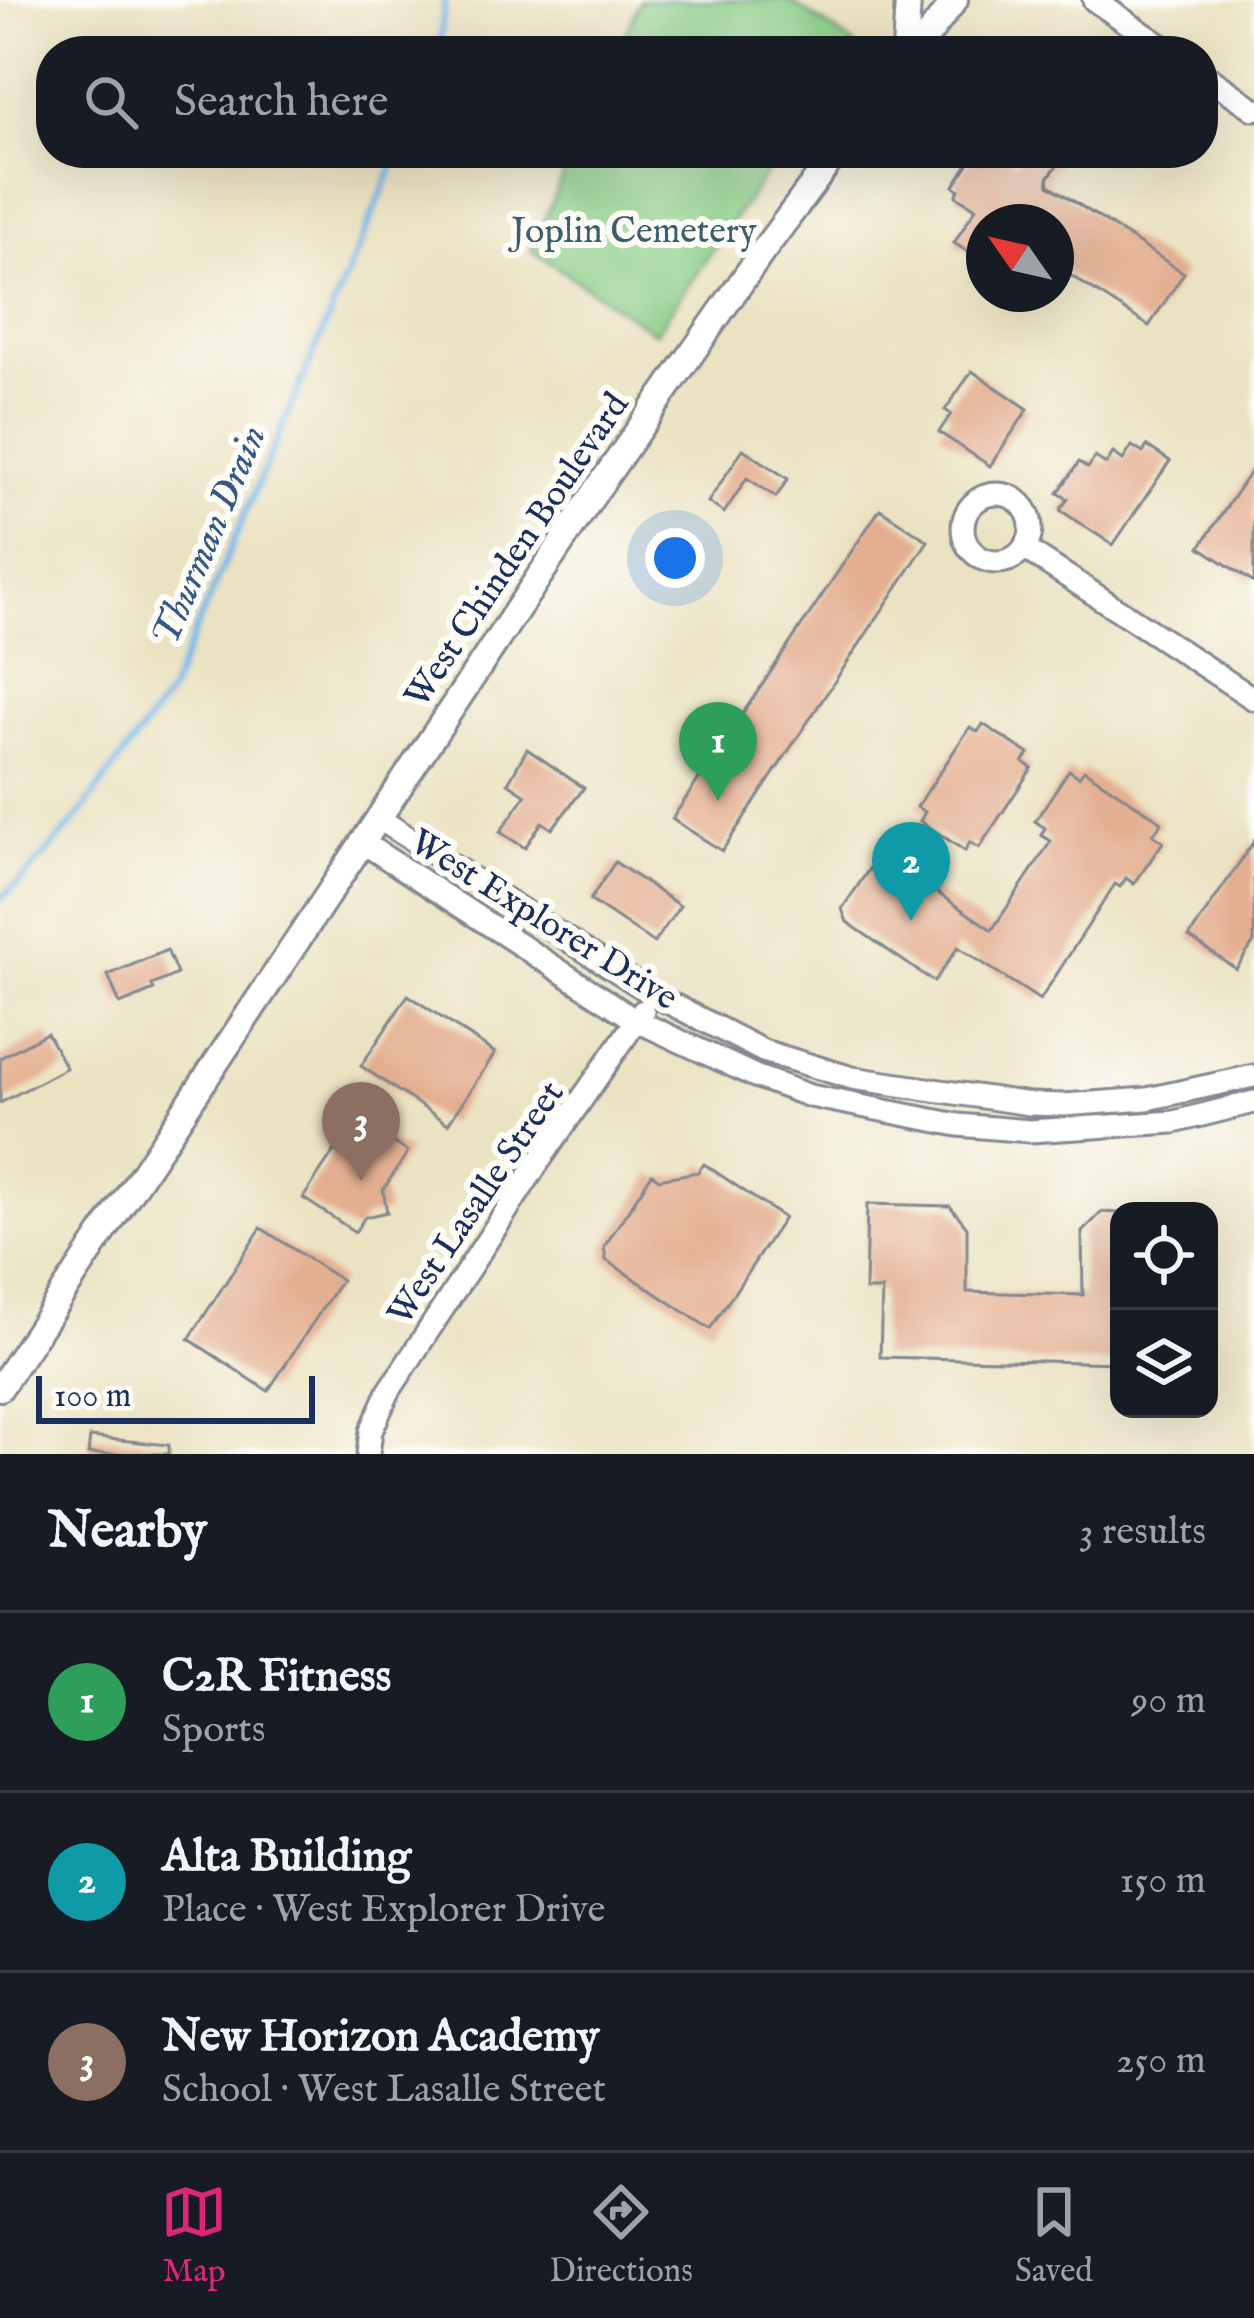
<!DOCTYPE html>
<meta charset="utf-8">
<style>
:root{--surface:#171b24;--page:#242831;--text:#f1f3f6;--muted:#9ea1a6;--line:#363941;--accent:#db2777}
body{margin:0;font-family:"IM FELL English",serif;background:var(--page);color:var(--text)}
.controls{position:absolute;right:36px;bottom:36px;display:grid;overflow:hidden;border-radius:24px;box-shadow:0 12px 48px #0002}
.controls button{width:108px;height:108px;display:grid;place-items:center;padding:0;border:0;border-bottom:3px solid var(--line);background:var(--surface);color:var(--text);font:60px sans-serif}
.compass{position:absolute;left:966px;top:204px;width:108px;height:108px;border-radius:50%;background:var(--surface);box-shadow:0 12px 48px #0002;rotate:304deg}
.scale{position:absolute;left:36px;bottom:30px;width:279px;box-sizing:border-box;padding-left:12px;border:6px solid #1b2f5e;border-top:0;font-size:33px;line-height:42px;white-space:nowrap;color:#1b2f5e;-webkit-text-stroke:9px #fdfcf7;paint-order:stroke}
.you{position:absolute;left:675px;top:558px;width:42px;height:42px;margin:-30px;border:9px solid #fff;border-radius:50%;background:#1a73e8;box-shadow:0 0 0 18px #1a73e833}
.badge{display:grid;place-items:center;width:78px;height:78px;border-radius:50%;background:var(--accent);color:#fff;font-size:39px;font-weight:700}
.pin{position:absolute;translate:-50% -99px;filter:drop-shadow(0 3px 6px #0008)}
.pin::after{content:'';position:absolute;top:63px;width:42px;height:36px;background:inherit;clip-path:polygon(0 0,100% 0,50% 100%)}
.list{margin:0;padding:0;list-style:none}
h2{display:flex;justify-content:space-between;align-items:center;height:156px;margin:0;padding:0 48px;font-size:51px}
h2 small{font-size:39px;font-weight:400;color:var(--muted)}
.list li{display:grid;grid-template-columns:78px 1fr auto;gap:36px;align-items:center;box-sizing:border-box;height:180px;padding:0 48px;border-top:3px solid var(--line)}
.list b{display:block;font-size:45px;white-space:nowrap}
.list p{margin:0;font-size:39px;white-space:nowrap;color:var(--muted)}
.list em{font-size:39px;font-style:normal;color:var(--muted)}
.icon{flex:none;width:66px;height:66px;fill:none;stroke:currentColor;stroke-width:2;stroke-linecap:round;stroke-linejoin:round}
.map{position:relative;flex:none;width:1254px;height:1454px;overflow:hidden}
.search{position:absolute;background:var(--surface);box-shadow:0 12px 48px #0002;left:36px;right:36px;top:36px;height:132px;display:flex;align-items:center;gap:30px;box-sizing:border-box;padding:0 42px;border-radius:48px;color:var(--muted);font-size:45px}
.sheet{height:696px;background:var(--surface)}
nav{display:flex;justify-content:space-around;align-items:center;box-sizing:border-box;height:168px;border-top:3px solid var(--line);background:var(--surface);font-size:33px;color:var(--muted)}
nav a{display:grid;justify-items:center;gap:6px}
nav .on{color:var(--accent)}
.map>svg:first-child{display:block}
.green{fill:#89cd86;stroke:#527e72;stroke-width:3}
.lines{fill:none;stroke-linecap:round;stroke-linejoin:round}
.stream{stroke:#75b7ea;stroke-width:6}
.building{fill:#e4af90}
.secondary-casing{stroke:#838890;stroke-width:27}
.primary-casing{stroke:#838890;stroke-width:30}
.secondary{stroke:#fff;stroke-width:21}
.primary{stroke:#fff;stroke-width:24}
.labels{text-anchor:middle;stroke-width:12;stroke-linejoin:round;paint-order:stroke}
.park-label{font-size:36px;fill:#3c5e6a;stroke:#fdfcf7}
.street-label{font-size:36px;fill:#1b2f5e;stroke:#fdfcf7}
.water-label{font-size:39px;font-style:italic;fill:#365888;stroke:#fdfcf7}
</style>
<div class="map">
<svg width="1254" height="1454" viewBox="0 0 1254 1454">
<rect width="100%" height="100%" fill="#fdfcf7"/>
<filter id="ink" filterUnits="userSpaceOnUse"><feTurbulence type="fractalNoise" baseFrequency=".00833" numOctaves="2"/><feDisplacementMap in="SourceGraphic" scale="24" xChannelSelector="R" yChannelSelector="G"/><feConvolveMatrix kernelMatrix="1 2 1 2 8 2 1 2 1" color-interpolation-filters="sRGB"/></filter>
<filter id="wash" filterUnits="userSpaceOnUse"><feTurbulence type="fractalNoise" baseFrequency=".004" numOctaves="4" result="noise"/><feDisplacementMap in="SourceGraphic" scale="48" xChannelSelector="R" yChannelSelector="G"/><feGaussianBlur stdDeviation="2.7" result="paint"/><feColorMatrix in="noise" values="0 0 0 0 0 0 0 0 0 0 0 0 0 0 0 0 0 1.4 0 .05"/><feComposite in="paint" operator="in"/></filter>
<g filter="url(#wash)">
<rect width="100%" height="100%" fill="#ebe2c1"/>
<g class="green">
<path d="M 640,0 L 789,0 L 855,45 L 851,51 L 618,51 Z"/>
<path d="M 573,153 L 780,153 L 655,333 L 531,250 Z"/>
</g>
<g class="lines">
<g class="stream">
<path d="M 439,51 L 445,0"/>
<path d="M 0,899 L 27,875 L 75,821 L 168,695 L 399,153"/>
</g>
</g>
<g id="blocks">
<g class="building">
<path d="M 975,153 L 997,153 L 1017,163 L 1024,153 L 1066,153 L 1048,178 L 1049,185 L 1184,273 L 1149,326 L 1056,266 L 1056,222 L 984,222 L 984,262 L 954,243 L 976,208 L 956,196 L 959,190 L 954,186 Z"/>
<path d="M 972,371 L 1028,409 L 990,466 L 939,432 L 951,414 L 945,410 Z"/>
<path d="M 1132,446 L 1143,453 L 1147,446 L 1170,461 L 1113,545 L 1060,510 L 1068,499 L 1058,493 L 1079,462 L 1088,468 L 1095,457 L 1106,464 L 1113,453 L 1123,460 Z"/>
<path d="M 743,449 L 788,479 L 776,497 L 747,478 L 724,513 L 708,502 Z"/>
<path d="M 1254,466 L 1254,583 L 1200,547 Z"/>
<path d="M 880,509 L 928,541 L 722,851 L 672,819 Z"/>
<path d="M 983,724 L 1029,754 L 1023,762 L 1032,768 L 979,848 L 970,842 L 965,851 L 920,821 L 925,812 L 917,807 L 970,727 L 978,732 Z"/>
<path d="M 527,749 L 584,788 L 552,829 L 542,822 L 525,848 L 500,832 L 526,795 L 508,783 Z"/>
<path d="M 1069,770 L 1079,777 L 1084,770 L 1162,822 L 1153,835 L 1163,842 L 1134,884 L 1126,878 L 1120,887 L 1115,884 L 1040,1000 L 958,947 L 934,982 L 847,922 L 842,909 L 874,862 L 889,860 L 992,930 L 1051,841 L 1041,835 L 1045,828 L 1035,821 Z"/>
<path d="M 1254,841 L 1254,942 L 1236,969 L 1189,937 Z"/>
<path d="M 615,862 L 680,906 L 654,943 L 590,900 Z"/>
<path d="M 167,950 L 177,974 L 152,985 L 154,990 L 120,1004 L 108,975 Z"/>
<path d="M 408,995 L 495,1053 L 448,1124 L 361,1066 Z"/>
<path d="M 47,1033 L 66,1068 L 0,1103 L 0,1058 Z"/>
<path d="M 356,1118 L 408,1152 L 383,1190 L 387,1212 L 365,1217 L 355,1232 L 303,1198 Z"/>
<path d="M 704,1164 L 784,1218 L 710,1329 L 606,1260 L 604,1247 L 652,1174 L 659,1179 L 698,1172 Z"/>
<path d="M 867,1204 L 950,1206 L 967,1227 L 967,1292 L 1083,1295 L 1082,1232 L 1102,1212 L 1119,1213 L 1119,1363 L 880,1357 L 882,1290 L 865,1290 Z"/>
<path d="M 261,1228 L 341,1280 L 268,1391 L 189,1339 Z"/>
<path d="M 90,1437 L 169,1445 L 169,1454 L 88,1454 Z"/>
</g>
</g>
</g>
<g filter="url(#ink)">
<use href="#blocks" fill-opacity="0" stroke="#838890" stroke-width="3"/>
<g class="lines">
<g class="secondary-casing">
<g id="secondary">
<path d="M 1094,0 L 1169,51"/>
<path d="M 1203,74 L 1254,109"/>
<circle cx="997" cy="528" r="34"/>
<path d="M 1024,548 L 1254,699"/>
<path d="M 378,818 L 654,995 L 763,1051 L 852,1078 L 1030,1104 L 1064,1105 L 1147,1099 L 1254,1076"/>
<path d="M 362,842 L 637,1021 L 755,1076 L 810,1096 L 958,1125 L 1030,1131 L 1174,1122 L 1254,1102"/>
<path d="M 368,1454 L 371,1431 L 389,1391 L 539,1161 L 643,1011"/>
</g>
</g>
<g class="primary-casing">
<g id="primary">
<path d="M 905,51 L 908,0"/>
<path d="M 916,51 L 955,0"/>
<path d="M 0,1388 L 596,491 L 763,251 L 836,153"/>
</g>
</g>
<use href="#secondary" class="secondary"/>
<use href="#primary" class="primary"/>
</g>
</g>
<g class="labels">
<g class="park-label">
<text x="634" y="242">Joplin Cemetery</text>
</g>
<g class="street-label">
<text transform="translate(515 549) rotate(-56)" y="13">West Chinden Boulevard</text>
<text transform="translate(545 918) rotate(32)" y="13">West Explorer Drive</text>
<text transform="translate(474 1202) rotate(-56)" y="13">West Lasalle Street</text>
</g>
<g class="water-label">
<text transform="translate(207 535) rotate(-67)" y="14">Thurman Drain</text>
</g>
</g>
</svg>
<div class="controls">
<button><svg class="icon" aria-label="locate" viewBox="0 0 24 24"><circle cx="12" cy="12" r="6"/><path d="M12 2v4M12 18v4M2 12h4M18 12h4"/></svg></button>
<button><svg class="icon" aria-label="layers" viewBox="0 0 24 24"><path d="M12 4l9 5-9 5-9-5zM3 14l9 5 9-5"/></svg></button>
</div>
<svg class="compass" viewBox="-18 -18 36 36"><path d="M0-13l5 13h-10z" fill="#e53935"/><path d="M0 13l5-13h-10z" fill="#9ea1a6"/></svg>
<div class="scale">100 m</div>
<div class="you"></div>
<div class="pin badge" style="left:718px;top:801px;background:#2e9e5b">1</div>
<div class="pin badge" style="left:911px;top:921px;background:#0f9aa8">2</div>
<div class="pin badge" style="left:361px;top:1181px;background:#8d6e63">3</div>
<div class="search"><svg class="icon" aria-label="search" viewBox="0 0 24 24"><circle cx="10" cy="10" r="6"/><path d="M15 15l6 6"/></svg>Search here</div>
</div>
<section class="sheet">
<h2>Nearby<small>3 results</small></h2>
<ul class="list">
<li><span class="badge" style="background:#2e9e5b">1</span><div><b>C2R Fitness</b><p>Sports</p></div><em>90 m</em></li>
<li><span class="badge" style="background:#0f9aa8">2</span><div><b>Alta Building</b><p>Place · West Explorer Drive</p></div><em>150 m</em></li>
<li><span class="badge" style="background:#8d6e63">3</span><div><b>New Horizon Academy</b><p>School · West Lasalle Street</p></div><em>250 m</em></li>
</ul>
</section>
<nav>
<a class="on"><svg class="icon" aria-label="map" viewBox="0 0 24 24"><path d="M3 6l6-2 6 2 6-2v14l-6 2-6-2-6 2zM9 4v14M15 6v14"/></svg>Map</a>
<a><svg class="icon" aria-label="directions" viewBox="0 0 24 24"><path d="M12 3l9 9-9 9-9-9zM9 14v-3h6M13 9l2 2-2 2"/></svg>Directions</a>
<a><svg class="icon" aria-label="saved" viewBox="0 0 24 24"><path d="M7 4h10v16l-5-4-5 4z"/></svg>Saved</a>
</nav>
